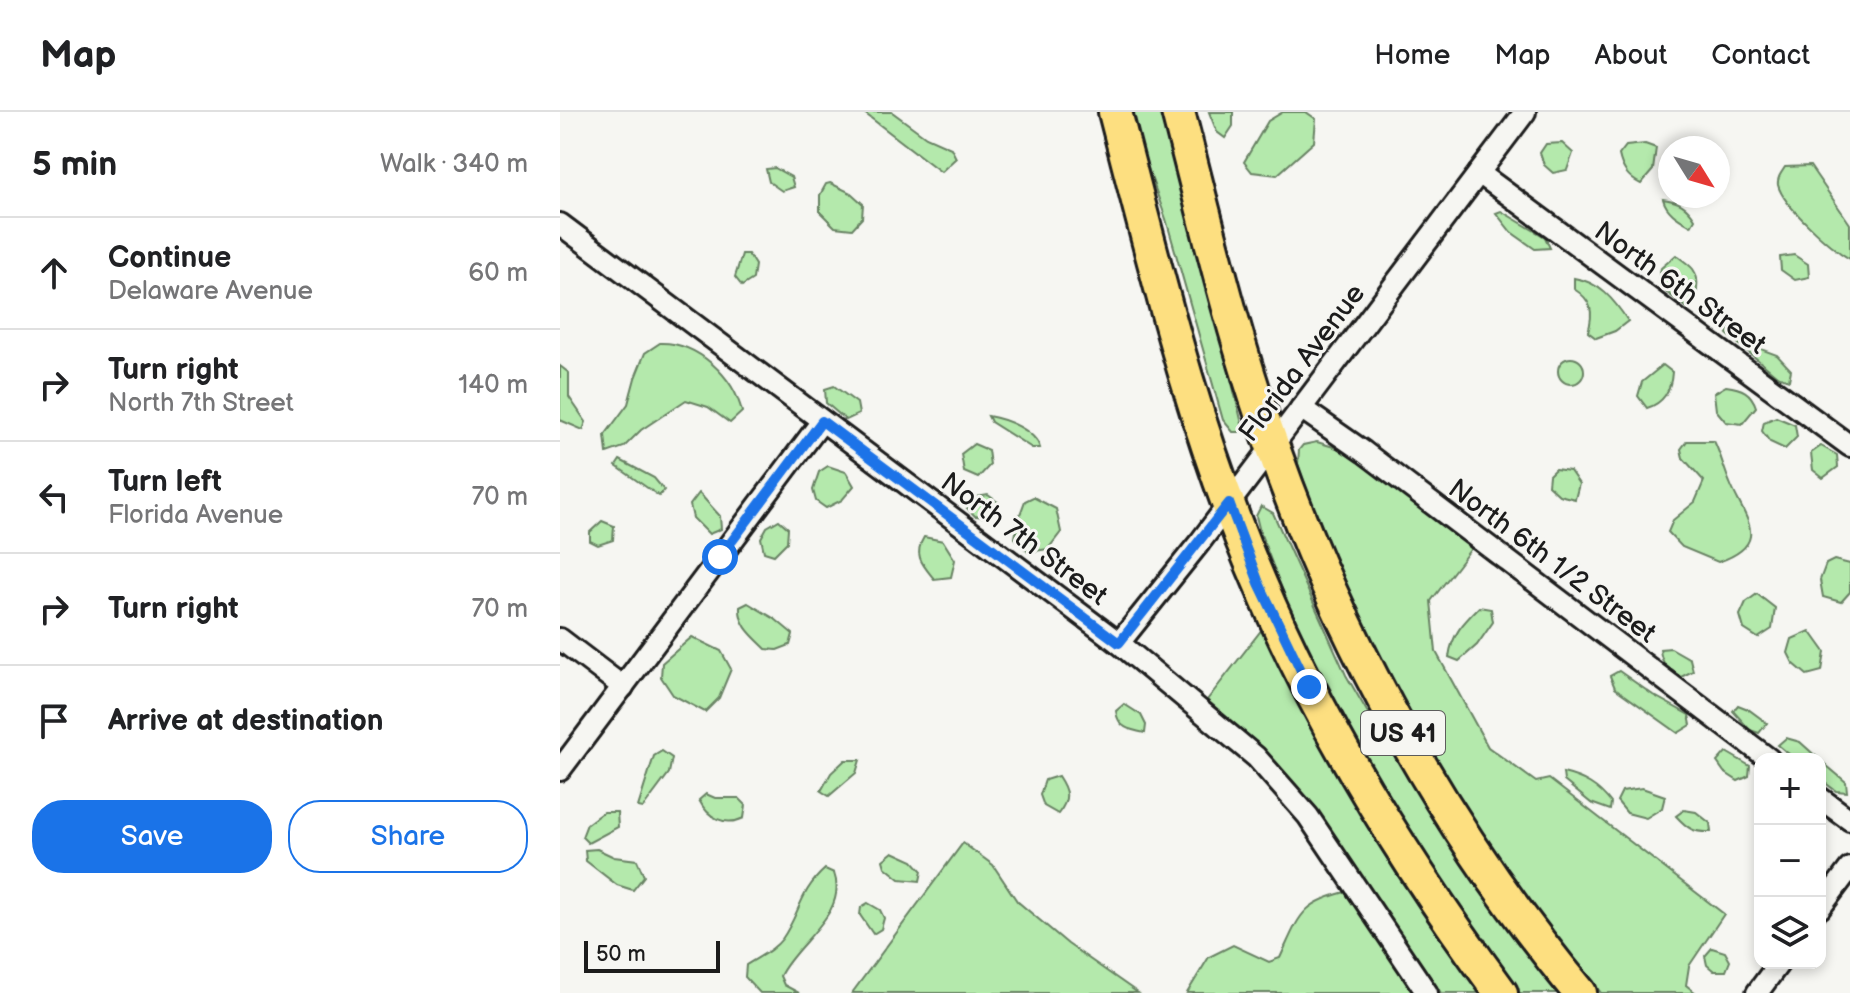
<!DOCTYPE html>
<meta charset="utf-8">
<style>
:root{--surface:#fff;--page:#f6f6f6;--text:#202124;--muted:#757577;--line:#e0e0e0;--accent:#1a73e8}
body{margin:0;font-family:"Balsamiq Sans",sans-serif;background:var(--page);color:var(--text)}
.controls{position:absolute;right:24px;bottom:24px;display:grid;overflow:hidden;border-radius:16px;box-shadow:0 4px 12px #0003}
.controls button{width:72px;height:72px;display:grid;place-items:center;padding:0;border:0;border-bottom:2px solid var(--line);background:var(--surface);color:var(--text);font:40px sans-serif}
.compass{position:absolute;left:1098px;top:24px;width:72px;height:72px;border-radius:50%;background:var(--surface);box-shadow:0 4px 12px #0003;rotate:127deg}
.scale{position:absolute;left:24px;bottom:20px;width:136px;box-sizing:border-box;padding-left:8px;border:4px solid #1c1c1c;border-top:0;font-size:22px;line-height:28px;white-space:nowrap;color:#1c1c1c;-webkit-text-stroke:6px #f6f6f2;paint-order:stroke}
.stop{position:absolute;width:24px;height:24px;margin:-18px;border:6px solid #1a73e8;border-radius:50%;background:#fff}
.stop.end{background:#1a73e8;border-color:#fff;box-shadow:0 2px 8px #0008}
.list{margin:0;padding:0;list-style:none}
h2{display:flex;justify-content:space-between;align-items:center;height:104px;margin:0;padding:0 32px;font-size:34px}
h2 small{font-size:26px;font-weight:400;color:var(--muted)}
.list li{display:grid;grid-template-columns:52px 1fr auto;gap:24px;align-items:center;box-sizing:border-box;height:112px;padding:0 32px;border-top:2px solid var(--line)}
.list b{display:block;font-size:30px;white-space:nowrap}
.list p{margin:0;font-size:26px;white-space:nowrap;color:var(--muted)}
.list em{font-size:26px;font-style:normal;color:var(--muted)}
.actions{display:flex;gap:16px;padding:24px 32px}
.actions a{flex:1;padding:18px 0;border:2px solid var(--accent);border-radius:32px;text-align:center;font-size:28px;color:var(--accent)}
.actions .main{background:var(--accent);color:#fff}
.icon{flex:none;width:44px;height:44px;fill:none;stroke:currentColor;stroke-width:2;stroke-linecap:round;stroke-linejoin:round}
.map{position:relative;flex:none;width:1290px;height:881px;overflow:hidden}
header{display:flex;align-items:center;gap:48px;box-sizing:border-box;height:112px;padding:0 40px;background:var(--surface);border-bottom:2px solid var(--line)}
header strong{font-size:38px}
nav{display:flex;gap:44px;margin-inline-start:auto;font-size:28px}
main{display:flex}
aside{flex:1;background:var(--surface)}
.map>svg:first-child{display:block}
.green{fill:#b4e9ac;stroke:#688264;stroke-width:2}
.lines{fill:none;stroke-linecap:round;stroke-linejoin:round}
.street-casing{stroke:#1c1c1c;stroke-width:26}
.primary-casing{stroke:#1c1c1c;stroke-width:38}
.street{stroke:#f6f6f2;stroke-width:20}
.primary{stroke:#fddf80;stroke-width:32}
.route{stroke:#1a73e8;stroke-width:10}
.labels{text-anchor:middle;stroke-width:6;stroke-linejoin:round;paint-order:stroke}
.shield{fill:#f6f6f2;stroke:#5d5d5c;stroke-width:2}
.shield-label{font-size:26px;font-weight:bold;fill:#1c1c1c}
.street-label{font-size:28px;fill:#1c1c1c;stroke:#f6f6f2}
</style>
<header>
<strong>Map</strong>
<nav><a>Home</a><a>Map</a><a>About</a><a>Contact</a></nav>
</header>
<main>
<aside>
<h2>5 min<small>Walk · 340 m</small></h2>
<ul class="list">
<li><svg class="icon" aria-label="ahead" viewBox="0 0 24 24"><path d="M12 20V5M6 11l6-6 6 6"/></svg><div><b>Continue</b><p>Delaware Avenue</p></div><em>60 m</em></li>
<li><svg class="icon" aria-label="right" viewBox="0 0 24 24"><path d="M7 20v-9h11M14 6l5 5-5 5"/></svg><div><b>Turn right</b><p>North 7th Street</p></div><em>140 m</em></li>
<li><svg class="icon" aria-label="left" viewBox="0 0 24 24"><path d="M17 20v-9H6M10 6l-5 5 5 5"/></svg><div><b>Turn left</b><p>Florida Avenue</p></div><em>70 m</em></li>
<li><svg class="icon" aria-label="right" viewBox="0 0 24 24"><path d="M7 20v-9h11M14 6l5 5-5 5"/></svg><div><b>Turn right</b></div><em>70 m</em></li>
<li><svg class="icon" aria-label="arrive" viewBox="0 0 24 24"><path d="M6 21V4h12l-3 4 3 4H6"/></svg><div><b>Arrive at destination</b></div></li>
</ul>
<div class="actions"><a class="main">Save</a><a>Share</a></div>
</aside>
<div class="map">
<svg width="1290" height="881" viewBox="0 0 1290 881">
<rect width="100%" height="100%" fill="#f6f6f2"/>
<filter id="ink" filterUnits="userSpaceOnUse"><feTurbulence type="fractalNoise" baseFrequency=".0125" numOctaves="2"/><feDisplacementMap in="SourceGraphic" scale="16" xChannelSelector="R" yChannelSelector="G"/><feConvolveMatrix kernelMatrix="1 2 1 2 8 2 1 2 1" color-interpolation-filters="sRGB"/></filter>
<g filter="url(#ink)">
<g class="green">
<path d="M 303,0 L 332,0 L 366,25 L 391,36 L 396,46 L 381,60 Z"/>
<path d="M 568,0 L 606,0 L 683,316 L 679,320 L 673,320 L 663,308 L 606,107 Z"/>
<path d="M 649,0 L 673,0 L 673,14 L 665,26 L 657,20 Z"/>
<path d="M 723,0 L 746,0 L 756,7 L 754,30 L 717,63 L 692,60 L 684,50 L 708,9 Z"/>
<path d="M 1002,31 L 1013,41 L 1007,58 L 993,61 L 984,53 L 980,41 L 986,32 Z"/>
<path d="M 1085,32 L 1096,36 L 1093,58 L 1081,72 C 1068,66 1062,57 1059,43 L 1066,34 Z"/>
<path d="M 1250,54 L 1290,112 L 1290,147 C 1272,137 1223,94 1218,73 C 1217,66 1221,61 1225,55 Z"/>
<path d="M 215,56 L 231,65 L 234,75 L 222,79 L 209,70 L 206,57 Z"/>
<path d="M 270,71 L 291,81 L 303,92 L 302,106 L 292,117 L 275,115 L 260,100 L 260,83 L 266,72 Z"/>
<path d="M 1103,87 C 1119,89 1127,94 1135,107 L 1131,114 C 1119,107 1107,101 1103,87 Z"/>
<path d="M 941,99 L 985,125 L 990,136 L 975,137 L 951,120 L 936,101 Z"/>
<path d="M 182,142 L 188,142 L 195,153 L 193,167 L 182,174 L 175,165 Z"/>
<path d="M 1116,143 C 1121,147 1129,152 1133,157 C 1141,168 1137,187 1129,197 L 1106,180 L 1098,169 L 1101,156 Z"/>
<path d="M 1234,143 L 1248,152 L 1249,165 L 1235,168 L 1221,158 L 1220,145 Z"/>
<path d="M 1014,166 C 1040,170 1054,188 1068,209 L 1055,219 L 1036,226 L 1028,220 C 1034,200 1032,188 1014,177 Z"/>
<path d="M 1170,214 L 1184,220 L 1203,238 L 1217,243 L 1231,258 L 1229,268 L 1217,264 L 1167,222 Z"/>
<path d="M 100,231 C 138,230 174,265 182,300 L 170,311 L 148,295 L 126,288 L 81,318 L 64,335 L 47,341 L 45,323 L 68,292 L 75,266 L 85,241 Z"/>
<circle cx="1011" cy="259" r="13"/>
<path d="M 1103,253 L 1112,260 C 1111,278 1104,291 1087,296 L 1078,284 L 1082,270 Z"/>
<path d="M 0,254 L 9,261 L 9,285 L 26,310 L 23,318 L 0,308 Z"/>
<path d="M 274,274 L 297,291 L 299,302 L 286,308 L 266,291 L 265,277 Z"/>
<path d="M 1166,274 C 1182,276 1191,280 1196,295 L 1182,312 L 1166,310 L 1156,298 L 1154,281 Z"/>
<path d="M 428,304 C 446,307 475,318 480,336 L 472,336 L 431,310 Z"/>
<path d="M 1216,305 L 1235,313 L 1237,325 L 1225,337 L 1210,330 L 1202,319 L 1204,310 Z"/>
<path d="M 1127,329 L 1154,329 C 1161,343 1164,357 1170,371 C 1184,406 1213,431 1158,450 L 1122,435 L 1108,420 L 1113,408 L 1135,390 L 1144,369 L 1123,346 L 1121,337 Z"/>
<path d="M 757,330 L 787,339 L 913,434 L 871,489 L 876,540 L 928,635 L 976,670 L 989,667 L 1164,802 L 1129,854 L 1126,873 L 1136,881 L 1041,881 C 911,725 805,544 738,352 L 739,338 L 743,333 Z"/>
<path d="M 414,332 L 428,338 L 430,353 L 418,366 L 404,360 L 401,342 Z"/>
<path d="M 1261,334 L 1277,343 L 1278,355 L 1263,366 L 1253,358 L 1251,341 Z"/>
<path d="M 60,348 L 94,366 L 104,378 L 99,384 L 56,354 Z"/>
<path d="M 268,354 L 286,360 L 294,374 L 282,388 L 266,396 L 256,389 L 253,378 L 259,360 Z"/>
<path d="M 995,357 L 1010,359 L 1019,372 L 1015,387 L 999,383 L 988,373 L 989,363 Z"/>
<path d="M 139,381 L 160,404 L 161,417 L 149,422 L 133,406 L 130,393 Z"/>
<path d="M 428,383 L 439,391 L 430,405 L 415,404 L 407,396 L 417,385 Z"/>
<path d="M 473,385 L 496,397 L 501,420 L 488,437 L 468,440 L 455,426 L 458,408 L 465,389 Z"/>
<path d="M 701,394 L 713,401 L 786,563 L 816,615 L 1003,881 L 958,881 L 925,839 L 786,620 L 740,524 L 700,420 L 696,404 Z"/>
<path d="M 219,408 L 228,416 L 227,430 L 214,443 L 204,440 L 201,426 L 207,415 Z"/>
<path d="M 42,409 L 54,414 L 53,428 L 38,433 L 30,429 L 30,420 Z"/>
<path d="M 364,425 L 383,429 L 395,448 L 391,465 L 374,467 C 362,452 353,443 364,425 Z"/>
<path d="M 1274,448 L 1290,452 L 1290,480 L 1281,490 L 1263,485 L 1260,468 L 1266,452 Z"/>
<path d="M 1197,482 L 1215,496 L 1212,517 L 1198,526 L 1184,517 L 1180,503 L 1186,490 Z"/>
<path d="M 188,491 L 215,507 L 233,522 L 230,533 L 217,538 L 206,537 C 193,524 179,514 180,495 Z"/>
<path d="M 919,495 L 931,497 L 933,510 L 917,533 L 899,549 L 889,545 C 892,522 903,511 919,495 Z"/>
<path d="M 703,516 C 763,644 833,770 921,881 L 881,881 L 757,700 L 697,631 L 647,588 Z"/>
<path d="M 1250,519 L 1265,540 L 1262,559 L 1247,563 L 1233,551 L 1228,541 L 1232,527 Z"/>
<path d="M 132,525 L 161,539 L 171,557 L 159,586 L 145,600 L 113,583 L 101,565 L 102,551 Z"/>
<path d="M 1111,536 L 1130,547 L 1133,559 L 1121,565 C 1108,557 1101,552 1100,537 Z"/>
<path d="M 1059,559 L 1093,583 L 1129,603 L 1131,613 L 1118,621 L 1055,576 L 1050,564 Z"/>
<path d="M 564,592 L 581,603 L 586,613 L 585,621 C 569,618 558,616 556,599 Z"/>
<path d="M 1178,593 L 1188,597 L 1207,611 L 1199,621 L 1190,618 L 1173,599 Z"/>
<path d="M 1226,626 L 1240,630 L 1259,647 L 1235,647 L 1218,633 Z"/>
<path d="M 102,639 L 112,646 L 109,661 L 83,696 L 78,695 L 94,644 Z"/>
<path d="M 1166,640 L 1190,654 L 1189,664 L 1178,669 L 1164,660 L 1157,650 Z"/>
<path d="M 285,648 L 300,648 L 296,661 L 269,684 L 261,679 L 271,661 Z"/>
<path d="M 1260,648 L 1286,670 L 1287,680 L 1276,679 L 1260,667 Z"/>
<path d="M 1003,661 C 1024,666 1038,674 1051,691 L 1050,698 L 1031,691 L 1004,669 Z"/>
<path d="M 498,664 C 508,679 510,687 498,702 L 484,694 L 480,683 L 485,668 Z"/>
<path d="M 1082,676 L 1105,684 L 1102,696 L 1086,706 L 1067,701 L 1057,689 L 1062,679 Z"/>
<path d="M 146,682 L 155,686 L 179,686 L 186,693 L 184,706 C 165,715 148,706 139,688 Z"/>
<path d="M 1124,698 L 1136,700 L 1150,711 L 1151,720 C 1134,721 1128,717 1116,704 Z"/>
<path d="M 43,700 L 57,700 L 58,715 L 28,731 L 22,725 L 27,712 Z"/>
<path d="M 403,731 L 433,753 L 457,789 L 508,832 L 578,881 L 292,881 Z"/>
<path d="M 37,737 L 54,745 L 77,748 L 84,764 L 73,778 L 57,773 L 26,749 L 25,738 Z"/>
<path d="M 333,740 L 353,749 L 362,759 L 360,769 L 340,767 L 325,755 L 323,748 Z"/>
<path d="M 265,757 L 274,761 C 289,802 236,830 220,864 L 224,873 L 239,881 L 200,881 L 185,865 L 186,853 C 198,845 213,839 222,827 C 240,802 239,780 265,757 Z"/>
<path d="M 790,779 L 859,881 L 627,881 L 649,845 L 673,833 L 709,850 L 720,846 C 740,803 741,790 790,779 Z"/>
<path d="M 308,791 L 320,798 L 324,806 L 321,817 L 313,822 L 300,803 L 301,795 Z"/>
<path d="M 1152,836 L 1165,840 L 1170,849 L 1166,859 L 1154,859 L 1147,853 L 1145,844 Z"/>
</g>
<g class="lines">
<g class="street-casing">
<g id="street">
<path d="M 919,61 L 1290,334"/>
<path d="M 0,112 L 559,531 L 696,645 L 748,704 L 867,881"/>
<path d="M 741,296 L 804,340 L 1209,647"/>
<path d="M 0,527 L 63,575"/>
<path d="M 559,531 L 640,430 L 965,0"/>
<path d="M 0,658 L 262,309"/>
<path d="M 1260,686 L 1290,708"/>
<path d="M 1260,796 L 1290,756"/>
<path d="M 1197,881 L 1219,851"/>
</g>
</g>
<g class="primary-casing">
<g id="primary">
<path d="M 555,0 C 596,158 634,319 699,469 C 761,616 847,753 941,881"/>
<path d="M 618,0 C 647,112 673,225 712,333 C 781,530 886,720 1020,881"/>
</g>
</g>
<use href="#street" class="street"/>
<use href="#primary" class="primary"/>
</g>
</g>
<g class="lines" filter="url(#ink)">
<path class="route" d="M 160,445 L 262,309 L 559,531 L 669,391 L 699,471 L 749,575"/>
</g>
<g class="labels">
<rect class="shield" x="801" y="599" width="84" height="44" rx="6"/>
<g class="shield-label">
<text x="843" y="630">US 41</text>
</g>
<g class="street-label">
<text transform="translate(1121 175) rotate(36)" y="10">North 6th Street</text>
<text transform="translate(741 250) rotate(-53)" y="10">Florida Avenue</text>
<text transform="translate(465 426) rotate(37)" y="10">North 7th Street</text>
<text transform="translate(993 448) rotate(37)" y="10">North 6th 1/2 Street</text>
</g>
</g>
</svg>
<div class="controls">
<button>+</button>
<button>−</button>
<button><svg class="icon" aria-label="layers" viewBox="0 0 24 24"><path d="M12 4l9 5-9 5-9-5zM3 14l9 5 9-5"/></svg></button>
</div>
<svg class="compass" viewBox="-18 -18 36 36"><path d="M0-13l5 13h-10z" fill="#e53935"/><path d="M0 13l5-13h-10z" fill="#757577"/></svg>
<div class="scale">50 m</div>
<div class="stop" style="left:160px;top:445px"></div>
<div class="stop end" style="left:749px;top:575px"></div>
</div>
</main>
